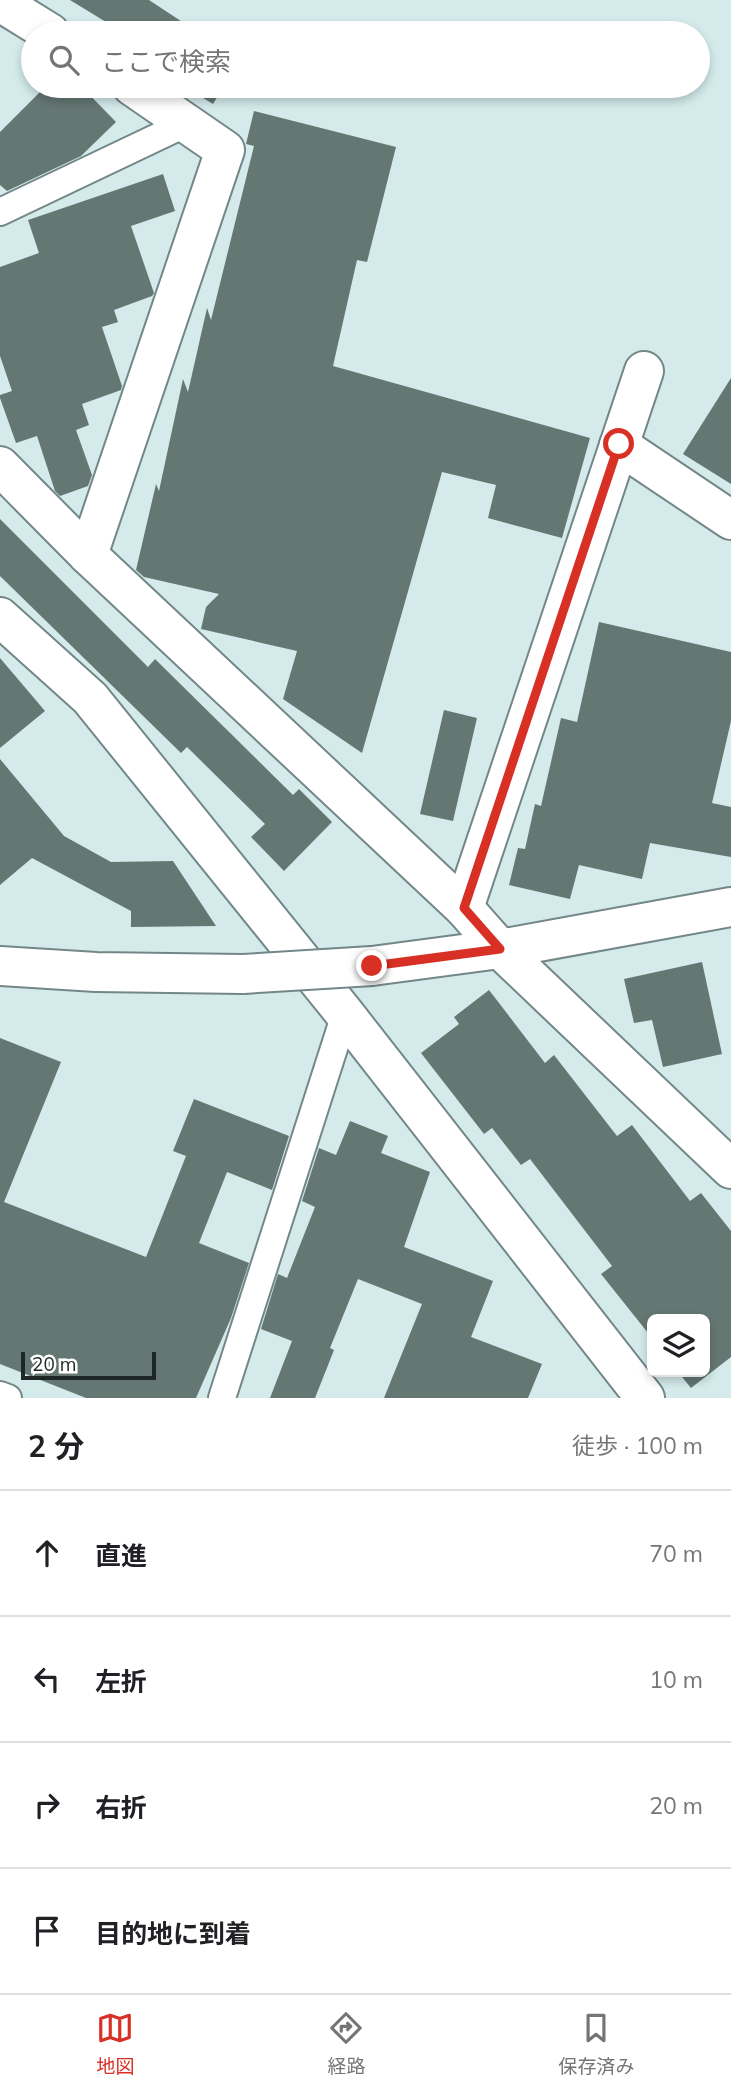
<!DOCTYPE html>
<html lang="ja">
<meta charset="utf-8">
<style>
:root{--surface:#fff;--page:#f6f6f6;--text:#202124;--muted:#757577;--line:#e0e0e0;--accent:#d93025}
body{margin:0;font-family:Mulish,"Noto Sans JP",sans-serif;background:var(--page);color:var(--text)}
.controls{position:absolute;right:21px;bottom:21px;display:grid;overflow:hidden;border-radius:10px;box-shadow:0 4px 10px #0003}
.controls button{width:63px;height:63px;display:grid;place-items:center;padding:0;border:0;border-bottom:2px solid var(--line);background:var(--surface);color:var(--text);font:35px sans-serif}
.scale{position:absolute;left:21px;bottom:18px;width:135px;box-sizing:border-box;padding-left:7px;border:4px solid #1e2626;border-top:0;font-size:19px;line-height:24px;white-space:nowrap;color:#1e2626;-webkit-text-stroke:5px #fff;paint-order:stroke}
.stop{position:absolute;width:21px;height:21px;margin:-16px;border:5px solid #d93025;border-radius:50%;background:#fff}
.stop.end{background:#d93025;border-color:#fff;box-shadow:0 2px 7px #0008}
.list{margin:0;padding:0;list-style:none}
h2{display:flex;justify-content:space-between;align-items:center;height:91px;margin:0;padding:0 28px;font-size:30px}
h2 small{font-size:23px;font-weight:400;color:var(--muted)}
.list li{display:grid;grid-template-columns:46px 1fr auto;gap:21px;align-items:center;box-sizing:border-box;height:126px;padding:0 28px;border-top:2px solid var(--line)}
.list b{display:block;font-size:26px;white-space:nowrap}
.list em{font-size:23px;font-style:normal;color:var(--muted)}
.icon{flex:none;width:38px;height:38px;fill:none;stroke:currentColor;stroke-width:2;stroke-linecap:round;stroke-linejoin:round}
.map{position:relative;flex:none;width:731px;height:1398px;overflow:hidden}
.search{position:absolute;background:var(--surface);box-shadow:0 4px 10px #0003;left:21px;right:21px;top:21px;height:77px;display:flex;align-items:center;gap:18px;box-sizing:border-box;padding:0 24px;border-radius:38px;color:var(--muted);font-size:26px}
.sheet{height:595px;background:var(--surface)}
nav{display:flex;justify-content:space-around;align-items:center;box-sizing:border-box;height:98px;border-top:2px solid var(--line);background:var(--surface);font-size:19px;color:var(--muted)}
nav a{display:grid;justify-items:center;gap:4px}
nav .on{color:var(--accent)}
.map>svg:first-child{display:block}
.building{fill:#657773}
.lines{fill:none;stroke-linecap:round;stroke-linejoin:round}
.lane-casing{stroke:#748788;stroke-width:30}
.street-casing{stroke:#748788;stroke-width:42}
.secondary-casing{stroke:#748788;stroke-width:42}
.lane{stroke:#fff;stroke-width:26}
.street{stroke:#fff;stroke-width:38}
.secondary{stroke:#fff;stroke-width:38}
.secondary-bridge-casing{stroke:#748788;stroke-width:42;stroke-linecap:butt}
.secondary-bridge{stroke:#fff;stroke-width:38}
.route{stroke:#d93025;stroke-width:9}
</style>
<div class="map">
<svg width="731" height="1398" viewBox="0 0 731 1398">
<rect width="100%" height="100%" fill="#d4eaeb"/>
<g class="building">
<path d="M 70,0 L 149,0 L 199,33 L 124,33 Z"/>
<path d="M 46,86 L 81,86 L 116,122 L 81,156 L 7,191 L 0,185 L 0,132 Z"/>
<path d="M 183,86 L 224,86 L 213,104 Z"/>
<path d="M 254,111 L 396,147 L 367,262 L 357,260 L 333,366 L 590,438 L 562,538 L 488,518 L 496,485 L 442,472 L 362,753 L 283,699 L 297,651 L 201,629 L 206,607 L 219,594 L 144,577 L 136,570 L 156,484 L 159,491 L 183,379 L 188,392 L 207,308 L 211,320 L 254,146 L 246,144 Z"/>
<path d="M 163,174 L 175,211 L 131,226 L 154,293 L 152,296 L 114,310 L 118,322 L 102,327 L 122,386 L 121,390 L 82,404 L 89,425 L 76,430 L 92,475 L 88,486 L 60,496 L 55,491 L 37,436 L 16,443 L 0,398 L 0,395 L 12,391 L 0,356 L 0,267 L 39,253 L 28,220 Z"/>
<path d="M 731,378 L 731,484 L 683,454 Z"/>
<path d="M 0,519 L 148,667 L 155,659 L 293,795 L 299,789 L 332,822 L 284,871 L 251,837 L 265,824 L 187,747 L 181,753 L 0,576 Z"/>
<path d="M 599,622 L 731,652 L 731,721 L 712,803 L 731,807 L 731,857 L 650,843 L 642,879 L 579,865 L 570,899 L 509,885 L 518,848 L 525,849 L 535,804 L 541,806 L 561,718 L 577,722 Z"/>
<path d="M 0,658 L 45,711 L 0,748 Z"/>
<path d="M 444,710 L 477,718 L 453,821 L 420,814 Z"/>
<path d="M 0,759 L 64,836 L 111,862 L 173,861 L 216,926 L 131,927 L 131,911 L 32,858 L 0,885 Z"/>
<path d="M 702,962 L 722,1054 L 663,1067 L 652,1020 L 634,1023 L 624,979 Z"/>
<path d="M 489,990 L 545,1063 L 554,1055 L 617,1136 L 632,1125 L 690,1201 L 701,1193 L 731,1231 L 731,1357 L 691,1388 L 678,1372 L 705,1372 L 705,1319 L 652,1319 L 652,1338 L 601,1274 L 612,1266 L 530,1159 L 521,1165 L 492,1128 L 484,1134 L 421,1053 L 459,1024 L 454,1017 Z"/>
<path d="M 0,1038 L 61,1062 L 4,1202 L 146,1257 L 186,1156 L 173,1151 L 194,1099 L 289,1136 L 272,1190 L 227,1172 L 199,1243 L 249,1263 L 231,1318 L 196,1398 L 86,1398 L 0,1364 Z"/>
<path d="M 350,1121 L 388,1136 L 381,1153 L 430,1172 L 404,1247 L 493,1281 L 471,1337 L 542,1364 L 528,1398 L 384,1398 L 422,1304 L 358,1279 L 330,1348 L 334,1350 L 315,1398 L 270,1398 L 292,1341 L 261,1329 L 278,1274 L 287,1278 L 315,1207 L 302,1201 L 319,1148 L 336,1155 Z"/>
</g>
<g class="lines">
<g class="lane-casing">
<g id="lane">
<path d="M 0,212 L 189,122"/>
<path d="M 0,1395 L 8,1398"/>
<path d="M 222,1398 L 345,1014"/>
</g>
</g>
<g class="street-casing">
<g id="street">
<path d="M 0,2 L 50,33"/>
<path d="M 619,445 L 731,520"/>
<path d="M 0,466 L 88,555 L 464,908 L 500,949 L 731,1169"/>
<path d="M 88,555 L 225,150 L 132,86"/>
<path d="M 0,617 L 90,698 L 345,1014 L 645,1398"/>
<path d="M 464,908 L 644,371"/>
</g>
</g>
<g class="secondary-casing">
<g id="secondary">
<path d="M 0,966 L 96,972 L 243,974"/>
<path d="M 372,966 L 500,949 L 731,907"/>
</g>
</g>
<use href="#lane" class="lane"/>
<use href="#street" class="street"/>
<use href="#secondary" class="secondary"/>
<g class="secondary-bridge-casing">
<path id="secondary-bridge" d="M 243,974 L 372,966"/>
</g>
<use href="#secondary-bridge" class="secondary-bridge"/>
</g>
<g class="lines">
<path class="route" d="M 372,966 L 500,949 L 464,908 L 619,444"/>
</g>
</svg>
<div class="controls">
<button><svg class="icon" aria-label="layers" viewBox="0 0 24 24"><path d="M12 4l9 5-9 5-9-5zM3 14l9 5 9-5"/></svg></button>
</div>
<div class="scale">20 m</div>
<div class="stop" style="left:619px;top:444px"></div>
<div class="stop end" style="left:372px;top:966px"></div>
<div class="search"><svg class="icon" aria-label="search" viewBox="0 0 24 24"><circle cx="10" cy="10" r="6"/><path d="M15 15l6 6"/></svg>ここで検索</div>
</div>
<section class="sheet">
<h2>2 分<small>徒歩 · 100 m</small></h2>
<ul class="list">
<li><svg class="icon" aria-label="ahead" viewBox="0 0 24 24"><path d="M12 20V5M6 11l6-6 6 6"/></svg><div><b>直進</b></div><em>70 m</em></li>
<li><svg class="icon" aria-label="left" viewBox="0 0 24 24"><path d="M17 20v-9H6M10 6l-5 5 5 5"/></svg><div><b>左折</b></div><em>10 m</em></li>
<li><svg class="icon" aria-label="right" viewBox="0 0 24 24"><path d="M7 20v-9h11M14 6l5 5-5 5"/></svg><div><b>右折</b></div><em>20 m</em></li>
<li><svg class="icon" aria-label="arrive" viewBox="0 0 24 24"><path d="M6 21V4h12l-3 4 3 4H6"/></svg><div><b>目的地に到着</b></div></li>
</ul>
</section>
<nav>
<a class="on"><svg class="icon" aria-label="map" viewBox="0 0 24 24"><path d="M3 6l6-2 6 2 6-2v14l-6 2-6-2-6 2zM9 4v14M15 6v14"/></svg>地図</a>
<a><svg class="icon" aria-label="directions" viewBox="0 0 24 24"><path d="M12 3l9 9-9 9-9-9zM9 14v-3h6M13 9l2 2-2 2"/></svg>経路</a>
<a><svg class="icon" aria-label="saved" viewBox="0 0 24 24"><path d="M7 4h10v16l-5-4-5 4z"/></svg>保存済み</a>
</nav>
